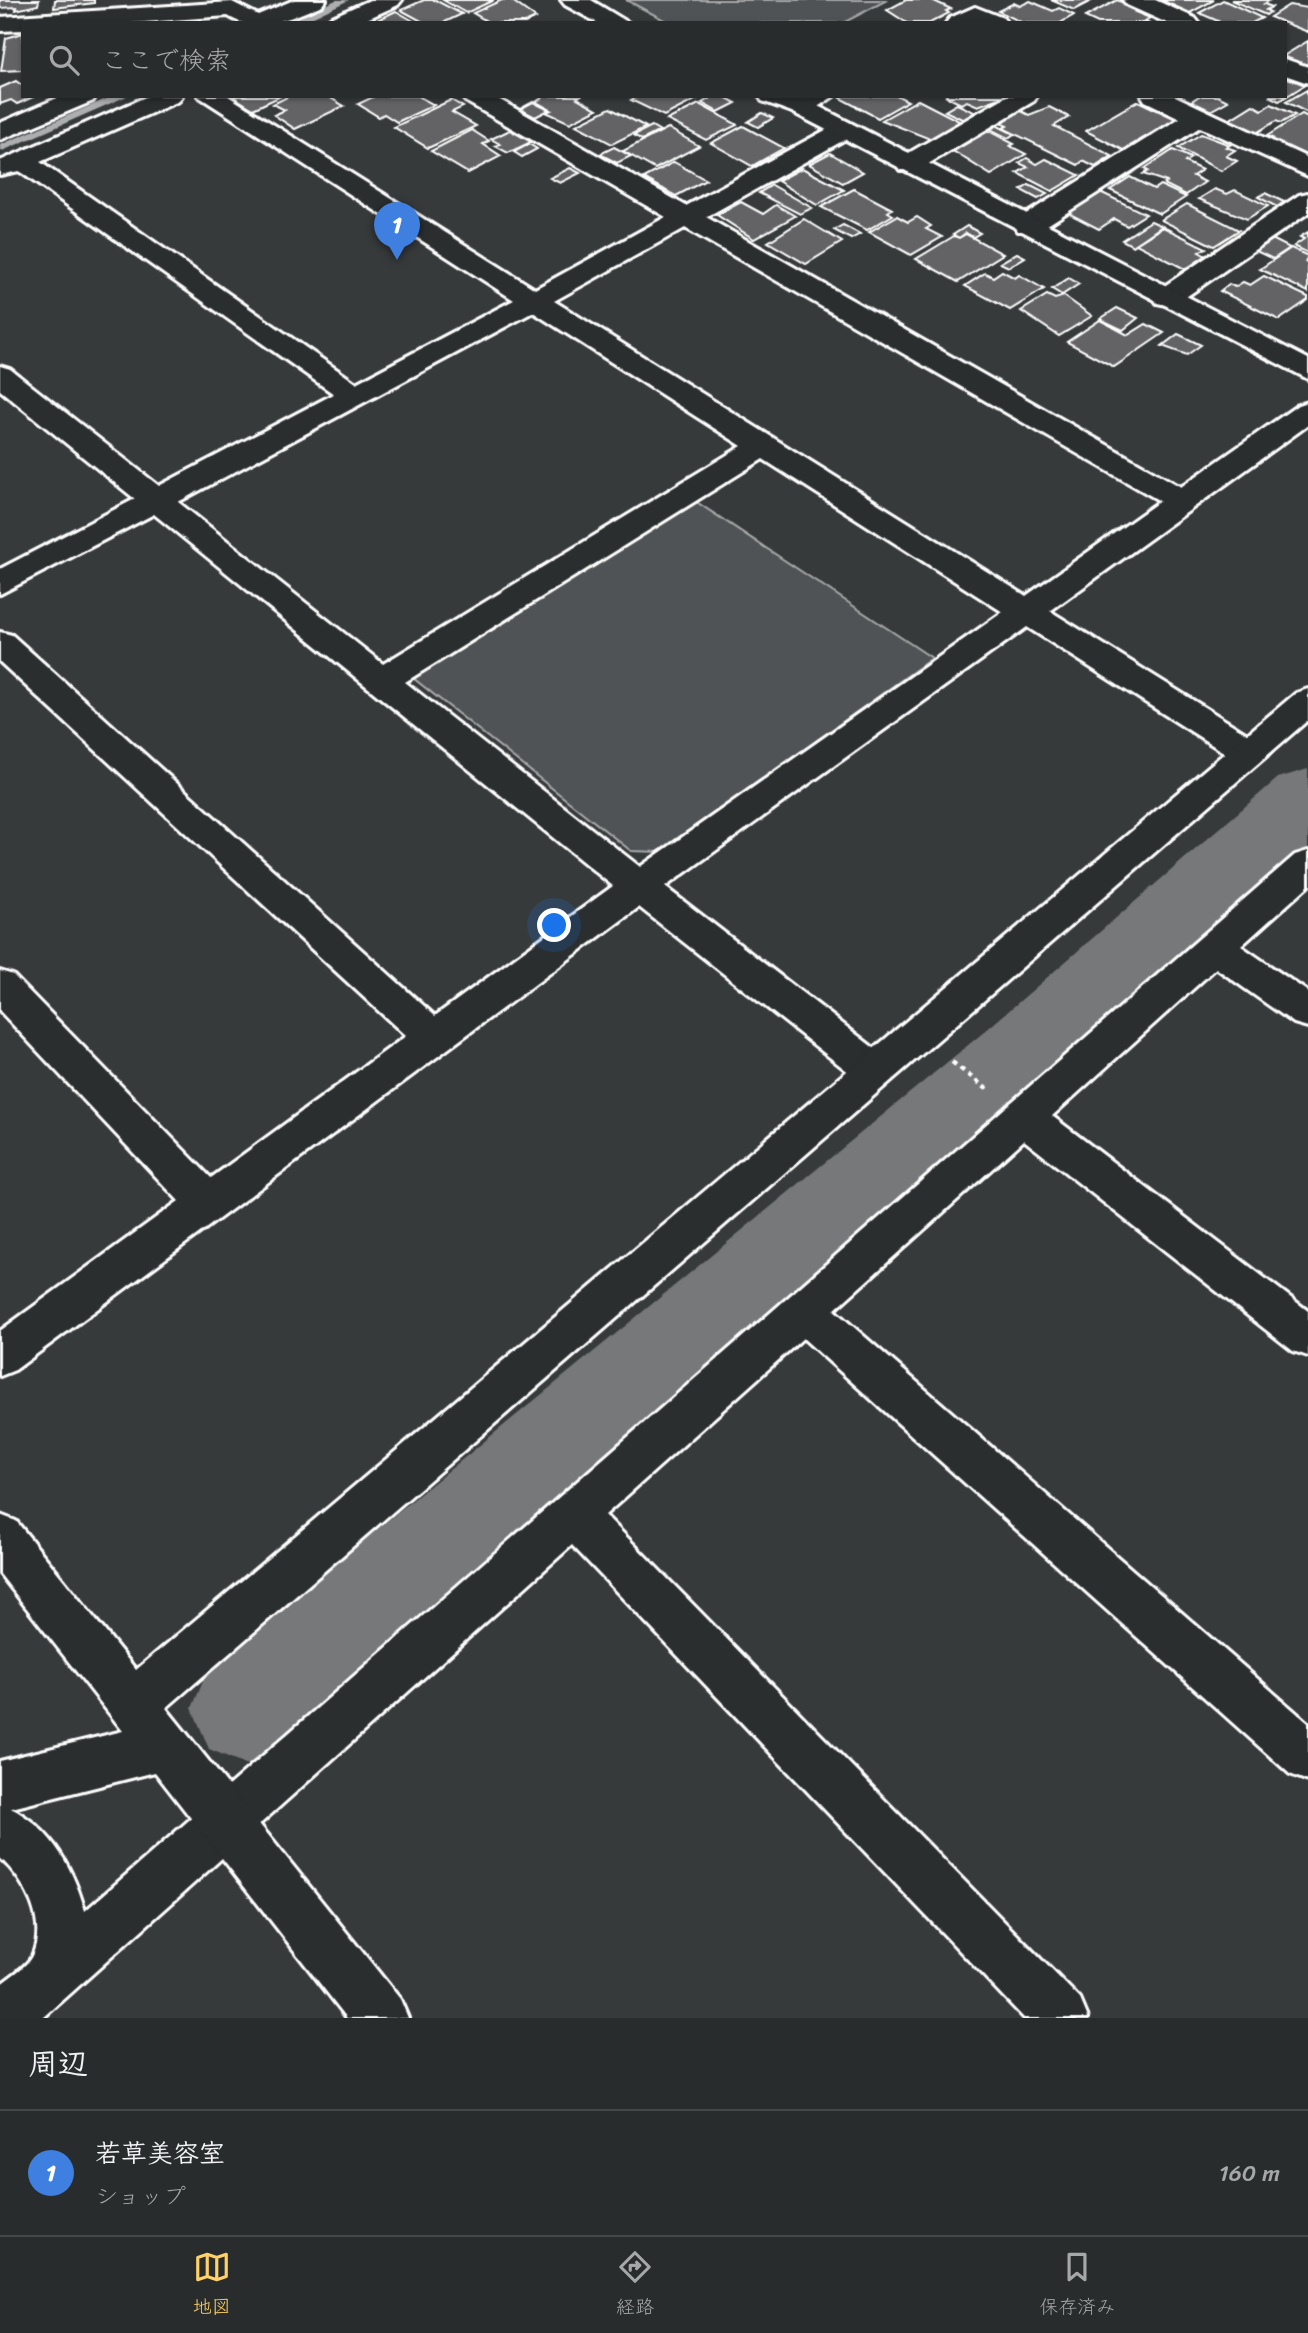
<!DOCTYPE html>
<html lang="ja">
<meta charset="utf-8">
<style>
:root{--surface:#292c2c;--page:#353838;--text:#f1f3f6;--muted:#a5a7a9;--line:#454848;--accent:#ffd166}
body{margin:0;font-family:Sriracha,"Klee One",sans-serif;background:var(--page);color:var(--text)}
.you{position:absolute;left:555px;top:926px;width:24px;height:24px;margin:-18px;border:5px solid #fff;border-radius:50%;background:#1a73e8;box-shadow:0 0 0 10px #1a73e833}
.badge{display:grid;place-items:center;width:46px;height:46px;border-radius:50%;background:var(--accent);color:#fff;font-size:23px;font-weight:700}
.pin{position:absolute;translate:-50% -58px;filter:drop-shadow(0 2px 4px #0008)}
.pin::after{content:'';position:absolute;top:37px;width:24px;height:21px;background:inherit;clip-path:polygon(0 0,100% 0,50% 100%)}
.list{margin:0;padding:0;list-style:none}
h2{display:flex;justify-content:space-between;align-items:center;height:91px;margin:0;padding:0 28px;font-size:30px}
h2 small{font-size:23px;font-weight:400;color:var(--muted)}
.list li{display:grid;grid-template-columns:46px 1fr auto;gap:21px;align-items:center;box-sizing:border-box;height:126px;padding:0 28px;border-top:2px solid var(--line)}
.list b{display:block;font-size:26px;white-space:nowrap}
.list p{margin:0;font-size:23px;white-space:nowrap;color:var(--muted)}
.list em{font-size:23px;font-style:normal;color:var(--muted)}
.icon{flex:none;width:38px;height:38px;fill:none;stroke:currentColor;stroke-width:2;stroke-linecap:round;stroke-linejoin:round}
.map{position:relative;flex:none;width:1308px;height:2018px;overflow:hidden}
.search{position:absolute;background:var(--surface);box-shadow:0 2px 5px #0004;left:21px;right:21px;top:21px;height:77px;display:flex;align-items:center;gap:18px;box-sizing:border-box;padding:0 24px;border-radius:0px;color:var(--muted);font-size:26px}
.sheet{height:217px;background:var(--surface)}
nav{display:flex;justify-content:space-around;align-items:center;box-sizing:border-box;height:98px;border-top:2px solid var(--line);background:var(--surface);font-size:19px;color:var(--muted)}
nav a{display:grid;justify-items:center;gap:4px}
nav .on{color:var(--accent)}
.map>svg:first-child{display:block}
.green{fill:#505354;stroke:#a8a9aa;stroke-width:2}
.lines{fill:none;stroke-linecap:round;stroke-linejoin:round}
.stream{fill:#adaeaf;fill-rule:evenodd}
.river{fill:#767879;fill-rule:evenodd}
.building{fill:#636465;stroke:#fff;stroke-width:2}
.street-casing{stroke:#fff;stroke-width:6}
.secondary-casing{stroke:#fff;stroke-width:6}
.path{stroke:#fff;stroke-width:4.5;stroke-dasharray:5 5;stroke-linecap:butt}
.street{fill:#2a2d2e;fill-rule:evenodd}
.secondary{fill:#2a2d2e;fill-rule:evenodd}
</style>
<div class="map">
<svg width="1308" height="2018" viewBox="0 0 1308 2018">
<rect width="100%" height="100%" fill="#373a3b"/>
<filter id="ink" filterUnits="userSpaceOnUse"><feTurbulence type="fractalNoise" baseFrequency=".0143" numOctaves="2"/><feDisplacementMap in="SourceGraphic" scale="14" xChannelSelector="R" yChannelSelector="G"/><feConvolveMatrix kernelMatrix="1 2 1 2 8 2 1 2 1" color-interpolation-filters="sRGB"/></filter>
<g filter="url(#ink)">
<g class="green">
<path d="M 626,0 L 887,0 L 843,23 L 670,23 Z"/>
<path d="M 692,499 L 932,658 L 661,852 L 631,851 L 408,674 Z"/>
</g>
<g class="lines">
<g class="stream">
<path d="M 336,0 L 349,0 L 301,23 L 287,23 Z"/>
<path d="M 113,96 L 127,96 L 0,152 L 0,145 Z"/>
</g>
<path class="river" d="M 1308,769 L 1308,849 L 1050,1086 L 291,1749 L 250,1766 L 209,1749 L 192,1708 L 209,1667 L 984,1032 L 1278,778 Z"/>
</g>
<g class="building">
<path d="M 0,0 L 39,0 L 38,5 L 16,10 L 17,7 L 0,8 Z"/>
<path d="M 55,0 L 94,0 L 94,3 L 54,8 Z"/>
<path d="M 424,0 L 435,0 L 462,14 L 443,23 L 425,23 L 401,10 Z"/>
<path d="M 443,0 L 494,0 L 466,13 Z"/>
<path d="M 502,0 L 511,0 L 536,18 L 525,23 L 490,23 L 473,13 Z"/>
<path d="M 906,0 L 932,0 L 951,9 L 946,11 L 949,13 L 930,23 L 907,23 L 887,10 Z"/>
<path d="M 1051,0 L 1093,0 L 1074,10 Z"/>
<path d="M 1117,0 L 1139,10 L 1135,12 L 1150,18 L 1145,21 L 1148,23 L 1098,23 L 1085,17 Z"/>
<path d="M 1161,0 L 1214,0 L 1190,13 Z"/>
<path d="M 1223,0 L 1262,18 L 1252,23 L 1215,23 L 1218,21 L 1199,13 Z"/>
<path d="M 1231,0 L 1270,0 L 1264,4 L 1272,7 L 1266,10 L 1270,12 L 1266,15 Z"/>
<path d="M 1030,1 L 1053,11 L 1059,8 L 1074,15 L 1060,23 L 1023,23 L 998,11 L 1014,3 L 1020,6 Z"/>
<path d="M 1289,5 L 1308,8 L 1308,32 L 1270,17 Z"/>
<path d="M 396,11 L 417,23 L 373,22 Z"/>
<path d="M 23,33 L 23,70 L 1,71 L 6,38 Z"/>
<path d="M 1308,41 L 1308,65 L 1285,59 L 1285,55 Z"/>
<path d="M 1286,77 L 1305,85 L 1279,101 L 1269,96 L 1285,96 Z"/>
<path d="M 16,81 L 23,86 L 23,96 L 33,97 L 17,104 L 11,100 L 0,104 L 0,88 Z"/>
<path d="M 1307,90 L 1308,113 L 1286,102 Z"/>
<path d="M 232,96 L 281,96 L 253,109 Z"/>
<path d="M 289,96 L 327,96 L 344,106 L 295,129 L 274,115 L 285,110 L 273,104 Z"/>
<path d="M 375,96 L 418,96 L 434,105 L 397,122 L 384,114 L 379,117 L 358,104 Z"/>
<path d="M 545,96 L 580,96 L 577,98 L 597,109 L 570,123 L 546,112 L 551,110 L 536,102 Z"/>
<path d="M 639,96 L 703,96 L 664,116 L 631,100 Z"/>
<path d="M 714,96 L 723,96 L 736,103 L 718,112 L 702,103 Z"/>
<path d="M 844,96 L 898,96 L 908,101 L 878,118 L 840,98 Z"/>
<path d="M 945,96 L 1005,96 L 978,106 L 967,101 L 961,104 Z"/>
<path d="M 1199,96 L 1218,96 L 1228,101 L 1210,111 L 1190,102 Z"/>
<path d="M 451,100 L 463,107 L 452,112 L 476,126 L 428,148 L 394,127 Z"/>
<path d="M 918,100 L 961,122 L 930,139 L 882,120 Z"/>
<path d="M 1138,101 L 1176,119 L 1123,150 L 1086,131 Z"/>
<path d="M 533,102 L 549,110 L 535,117 L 520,109 Z"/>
<path d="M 699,104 L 736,124 L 737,125 L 706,140 L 667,120 Z"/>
<path d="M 957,104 L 976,113 L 964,120 L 945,111 Z"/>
<path d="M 1271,104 L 1295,115 L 1281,123 L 1276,121 L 1256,133 L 1229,120 L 1253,105 L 1262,110 Z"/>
<path d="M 1049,107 L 1069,117 L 1054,126 L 1112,156 L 1095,167 L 1083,161 L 1078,165 L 1003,128 L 1007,126 L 999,122 L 1019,110 L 1029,115 Z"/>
<path d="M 610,108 L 646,127 L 612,144 L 576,125 Z"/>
<path d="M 762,113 L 773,118 L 758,127 L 748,122 Z"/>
<path d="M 1302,114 L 1308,117 L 1308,158 L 1268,139 L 1272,138 L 1267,136 Z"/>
<path d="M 996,125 L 1014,134 L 1008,138 L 990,129 Z"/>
<path d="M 652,126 L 660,131 L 642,140 L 634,135 Z"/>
<path d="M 743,126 L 784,148 L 752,166 L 711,143 Z"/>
<path d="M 668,128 L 699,146 L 655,169 L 623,151 Z"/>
<path d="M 472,130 L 489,141 L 483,144 L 501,156 L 468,173 L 431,151 Z"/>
<path d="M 510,130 L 531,142 L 508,153 L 495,146 L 500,144 L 491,139 Z"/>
<path d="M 989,131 L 1014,144 L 1010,146 L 1026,154 L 991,175 L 953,151 Z"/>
<path d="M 1201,134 L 1230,145 L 1226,147 L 1235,150 L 1226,156 L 1237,161 L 1221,171 L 1178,148 Z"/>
<path d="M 529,144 L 537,149 L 522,157 L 514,152 Z"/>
<path d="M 614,147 L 631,156 L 617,163 L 600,154 Z"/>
<path d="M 1173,150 L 1191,158 L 1185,162 L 1202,170 L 1193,176 L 1205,182 L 1186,195 L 1164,184 L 1167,182 L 1143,174 L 1148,171 L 1144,169 Z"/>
<path d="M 830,153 L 863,172 L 843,183 L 809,164 Z"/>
<path d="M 1027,158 L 1037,164 L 1046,159 L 1079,175 L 1052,191 L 1017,173 L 1028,167 L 1019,163 Z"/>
<path d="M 674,162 L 706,180 L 676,196 L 644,178 Z"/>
<path d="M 570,168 L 580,173 L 560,183 L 550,178 Z"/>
<path d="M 802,168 L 842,189 L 844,190 L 817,205 L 778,181 Z"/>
<path d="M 1130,177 L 1154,189 L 1160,185 L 1186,197 L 1160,214 L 1110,190 Z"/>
<path d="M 772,185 L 812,208 L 800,214 L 759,193 Z"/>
<path d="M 1029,185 L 1047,194 L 1038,199 L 1021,190 Z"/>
<path d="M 854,189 L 892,209 L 888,212 L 893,215 L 867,230 L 821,207 Z"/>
<path d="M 1215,189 L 1227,194 L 1235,190 L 1268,206 L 1247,219 L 1199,199 Z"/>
<path d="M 1098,191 L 1146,214 L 1127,226 L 1114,219 L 1099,229 L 1064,211 Z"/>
<path d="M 1265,193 L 1284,202 L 1277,207 L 1258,197 Z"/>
<path d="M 741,202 L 763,214 L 776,205 L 795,216 L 754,239 L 717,215 Z"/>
<path d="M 1187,204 L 1239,230 L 1214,246 L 1161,220 Z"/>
<path d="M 897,216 L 908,222 L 917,217 L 931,226 L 926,229 L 942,237 L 911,255 L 869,232 Z"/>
<path d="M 804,219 L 842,242 L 806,264 L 768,242 Z"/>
<path d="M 1151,221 L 1162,226 L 1133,246 L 1122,240 Z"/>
<path d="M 843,225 L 860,234 L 851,239 L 834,230 Z"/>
<path d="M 967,226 L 980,233 L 973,237 L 966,233 L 959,238 L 953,235 Z"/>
<path d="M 1163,227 L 1206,248 L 1199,252 L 1208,257 L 1187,270 L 1136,244 Z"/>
<path d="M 1308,232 L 1308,253 L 1294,246 L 1304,239 L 1300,237 Z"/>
<path d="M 966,234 L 1003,254 L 958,282 L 916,259 L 954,236 L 959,238 Z"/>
<path d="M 1272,239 L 1290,248 L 1273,259 L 1256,251 Z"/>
<path d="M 1291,248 L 1308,256 L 1305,262 L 1308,264 L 1308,292 L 1260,269 Z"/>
<path d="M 1017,253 L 1025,257 L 1009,267 L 1000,263 Z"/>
<path d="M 1002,271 L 1015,278 L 1019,275 L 1044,289 L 1010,310 L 965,286 L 985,273 L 993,277 Z"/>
<path d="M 1264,276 L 1308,297 L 1308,300 L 1279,320 L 1220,291 L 1229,284 L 1235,287 L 1243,282 L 1250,285 Z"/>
<path d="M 1069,278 L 1079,284 L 1062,295 L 1052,289 Z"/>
<path d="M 1047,295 L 1055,299 L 1064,296 L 1092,316 L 1059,336 L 1021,311 Z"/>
<path d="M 1117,308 L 1138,318 L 1123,330 L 1100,319 Z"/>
<path d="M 1100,320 L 1128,335 L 1146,324 L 1164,333 L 1114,367 L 1067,342 Z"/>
<path d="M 1178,334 L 1201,345 L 1187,355 L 1162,346 Z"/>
</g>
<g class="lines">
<g class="street-casing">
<g id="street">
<path d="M 294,0 L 326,0 L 322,5 C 293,17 257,35 228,16 L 130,23 L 23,23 L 23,30 L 0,31 L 0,17 L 232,2 L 258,15 Z"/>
<path d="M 370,0 L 402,0 L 398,5 L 358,23 L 326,23 L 330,18 Z"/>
<path d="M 561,0 L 591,0 L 629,23 L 598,23 L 565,5 Z"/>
<path d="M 1123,0 L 1155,0 L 1195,18 L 1199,23 L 1167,23 L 1127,5 Z"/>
<path d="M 975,7 L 1003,18 L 1007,23 L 946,23 L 950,18 Z"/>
<path d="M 1285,59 L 1308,67 L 1308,83 L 1285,75 Z"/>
<path d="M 62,96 L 96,96 L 93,101 L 0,140 L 0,123 Z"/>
<path d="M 148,96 L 182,96 L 179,101 L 40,162 L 356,383 L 514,300 L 198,96 L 228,96 L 535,289 L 666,217 L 465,101 L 462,96 L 493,96 L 686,206 L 835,125 L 853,125 L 857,130 L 853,135 L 706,217 L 1181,487 L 1298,405 L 1308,402 L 1308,425 L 1050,611 L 1260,742 L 1265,751 L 1260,760 L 1248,763 L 1236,760 L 1027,627 L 665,887 L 888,1059 L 894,1070 L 888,1081 L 874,1086 L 860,1081 L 639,907 L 15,1370 L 0,1376 L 0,1331 L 179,1201 L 0,1011 L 0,971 L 13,975 L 211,1178 L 406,1036 L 0,662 L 0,632 L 12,635 L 435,1016 L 613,886 L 154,514 L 0,594 L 0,569 L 135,499 L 0,390 L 0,366 L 10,369 L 159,486 L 334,394 L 19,171 L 0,175 L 0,161 ZM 685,228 L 1160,501 L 1026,596 L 554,301 ZM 533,312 L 742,446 L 383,664 L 178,502 ZM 763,459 L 1003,612 L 640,867 L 405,682 Z"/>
<path d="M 803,96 L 834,96 L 810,112 L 792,112 L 788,107 Z"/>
<path d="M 1007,96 L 1037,96 L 1034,101 L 918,170 L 900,170 L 896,164 L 900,158 Z"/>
<path d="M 1142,96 L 1175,96 L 1308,158 L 1308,176 L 1200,127 L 1038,231 L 1018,231 L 1015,225 L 1018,219 L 1180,118 L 1145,101 Z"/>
<path d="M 1308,193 L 1308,213 L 1177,303 L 1167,305 L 1157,303 L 1153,297 L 1157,291 L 1299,195 Z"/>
<path d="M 1308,851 L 1308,886 L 1241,946 L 1308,992 L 1308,1027 L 1294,1023 L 1216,968 L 1052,1116 L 1308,1311 L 1308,1356 L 1293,1351 L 1024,1140 L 834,1310 L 1308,1723 L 1308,1781 L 1290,1774 L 803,1338 L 605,1515 L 1080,1999 L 1088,2018 L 1024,2018 L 572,1545 L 43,2018 L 0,2018 L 0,1985 C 9,1977 27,1967 32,1956 C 48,1922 25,1880 0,1858 L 0,1803 C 48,1823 71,1862 85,1911 L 1295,855 Z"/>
</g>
</g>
<g class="secondary-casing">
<g id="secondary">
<path d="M 759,96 L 795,96 L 810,102 L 1308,359 L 1308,379 L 792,112 L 762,101 Z"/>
<path d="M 1308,689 L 1308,720 L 166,1708 L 400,1999 L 408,2018 L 347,2018 L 155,1772 L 0,1811 L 0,1761 L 123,1731 L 0,1574 L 0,1515 L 16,1521 L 136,1670 L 1296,693 Z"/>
</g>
</g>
<path class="path" d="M 952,1062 L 987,1089"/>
<use href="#street" class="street"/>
<use href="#secondary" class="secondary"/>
</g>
</g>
</svg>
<div class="you"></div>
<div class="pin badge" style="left:397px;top:260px;background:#3f7fe0">1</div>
<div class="search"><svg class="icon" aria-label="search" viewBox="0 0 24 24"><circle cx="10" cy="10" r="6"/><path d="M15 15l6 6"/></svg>ここで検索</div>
</div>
<section class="sheet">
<h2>周辺<small></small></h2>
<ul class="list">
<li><span class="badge" style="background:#3f7fe0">1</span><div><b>若草美容室</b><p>ショップ</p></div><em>160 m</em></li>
</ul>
</section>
<nav>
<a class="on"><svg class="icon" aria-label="map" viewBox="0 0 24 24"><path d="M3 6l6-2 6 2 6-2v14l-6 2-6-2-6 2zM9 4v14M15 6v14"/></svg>地図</a>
<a><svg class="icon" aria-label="directions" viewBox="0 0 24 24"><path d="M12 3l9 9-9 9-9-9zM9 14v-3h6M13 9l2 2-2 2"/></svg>経路</a>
<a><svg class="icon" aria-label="saved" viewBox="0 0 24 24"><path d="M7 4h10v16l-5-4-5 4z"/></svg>保存済み</a>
</nav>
